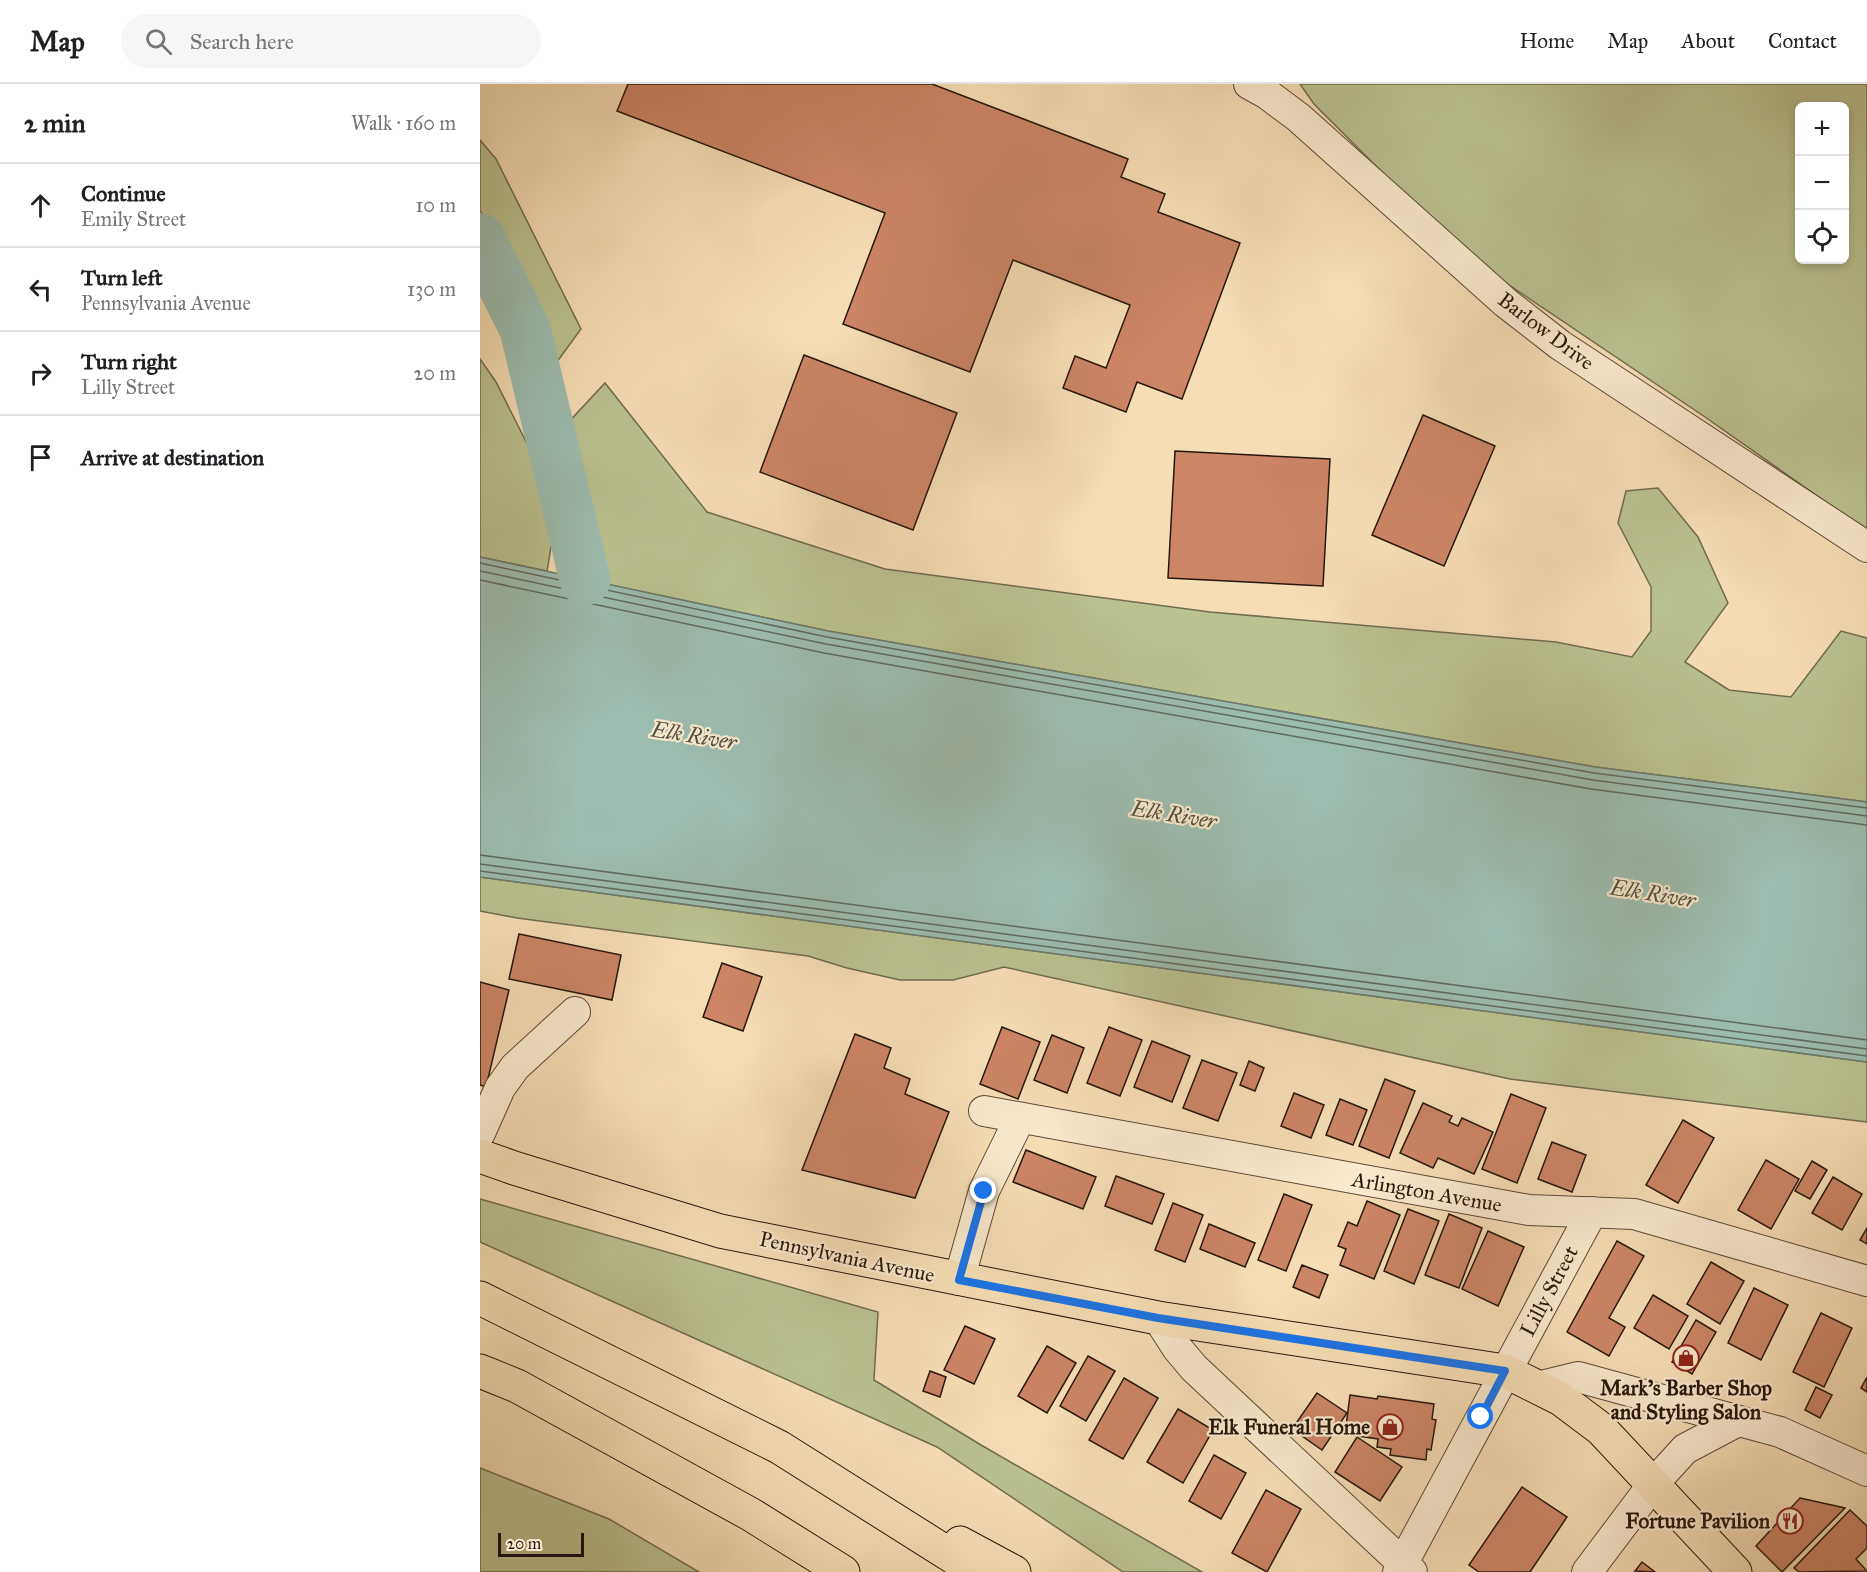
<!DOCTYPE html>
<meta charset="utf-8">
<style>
:root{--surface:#fff;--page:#f6f6f6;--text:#202124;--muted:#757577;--line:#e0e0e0}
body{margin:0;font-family:"IM FELL Great Primer",serif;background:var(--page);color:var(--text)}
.controls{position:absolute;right:18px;top:18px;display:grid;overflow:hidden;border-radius:9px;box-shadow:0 3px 9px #0003}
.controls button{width:54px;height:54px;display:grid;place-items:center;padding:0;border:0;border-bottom:2px solid var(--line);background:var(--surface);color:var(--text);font:30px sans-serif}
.scale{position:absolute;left:18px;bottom:15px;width:86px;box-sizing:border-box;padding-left:6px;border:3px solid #27170c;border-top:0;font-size:16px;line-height:21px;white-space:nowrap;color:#27170c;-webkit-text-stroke:4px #f9eace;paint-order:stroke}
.stop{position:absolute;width:18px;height:18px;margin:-14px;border:4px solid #1a73e8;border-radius:50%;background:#fff}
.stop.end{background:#1a73e8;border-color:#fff;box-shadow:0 2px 6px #0008}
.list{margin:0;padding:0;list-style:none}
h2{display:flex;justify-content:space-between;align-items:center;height:78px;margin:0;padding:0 24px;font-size:26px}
h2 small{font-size:20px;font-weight:400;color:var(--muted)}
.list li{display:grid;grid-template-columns:39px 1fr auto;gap:18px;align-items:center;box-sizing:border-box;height:84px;padding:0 24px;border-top:2px solid var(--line)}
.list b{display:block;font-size:22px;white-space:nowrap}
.list p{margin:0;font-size:20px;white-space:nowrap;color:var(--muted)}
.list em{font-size:20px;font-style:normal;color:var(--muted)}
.icon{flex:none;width:33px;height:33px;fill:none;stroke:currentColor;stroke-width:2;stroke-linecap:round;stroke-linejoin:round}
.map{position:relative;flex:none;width:1387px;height:1488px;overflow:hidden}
header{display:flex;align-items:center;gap:36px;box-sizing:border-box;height:84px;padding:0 30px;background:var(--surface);border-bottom:2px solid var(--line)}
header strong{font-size:28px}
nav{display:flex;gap:33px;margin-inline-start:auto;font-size:21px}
.search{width:420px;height:54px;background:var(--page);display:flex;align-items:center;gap:15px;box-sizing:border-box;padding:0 21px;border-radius:33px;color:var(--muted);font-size:22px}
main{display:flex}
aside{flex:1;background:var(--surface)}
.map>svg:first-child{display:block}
.green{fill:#bac28f;stroke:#706c4e;stroke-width:1.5;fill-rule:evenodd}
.water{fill:#9dbcb0;stroke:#6e7a6e;stroke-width:1.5}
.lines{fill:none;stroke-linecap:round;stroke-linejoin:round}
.shore{stroke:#626a5e;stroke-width:1.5}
.river{stroke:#9dbcb0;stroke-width:51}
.building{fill:#cc8565;stroke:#27170c;stroke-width:1.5}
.minor-casing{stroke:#5b4936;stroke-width:32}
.major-casing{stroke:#27170c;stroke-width:35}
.highway-casing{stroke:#27170c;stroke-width:35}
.minor{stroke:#f9eace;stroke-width:30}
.major{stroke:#f6deb4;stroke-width:33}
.highway{stroke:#f6deb4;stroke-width:33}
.route{stroke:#1a73e8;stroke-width:8}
.labels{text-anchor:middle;stroke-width:4.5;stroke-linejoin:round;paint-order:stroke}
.street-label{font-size:21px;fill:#27170c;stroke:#f9eace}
.poi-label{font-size:21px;font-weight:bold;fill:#27170c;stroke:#f9eace;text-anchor:end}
.water-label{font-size:22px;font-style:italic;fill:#505145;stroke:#f9eace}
</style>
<header>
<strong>Map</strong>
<div class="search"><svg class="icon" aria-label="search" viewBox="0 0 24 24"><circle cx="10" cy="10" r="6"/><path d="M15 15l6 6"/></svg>Search here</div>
<nav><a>Home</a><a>Map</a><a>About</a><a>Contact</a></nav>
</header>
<main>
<aside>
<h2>2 min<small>Walk · 160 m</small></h2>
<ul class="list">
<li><svg class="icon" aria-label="ahead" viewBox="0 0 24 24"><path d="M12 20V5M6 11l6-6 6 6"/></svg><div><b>Continue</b><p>Emily Street</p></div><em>10 m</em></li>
<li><svg class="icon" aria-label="left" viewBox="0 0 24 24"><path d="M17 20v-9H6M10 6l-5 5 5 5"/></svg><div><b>Turn left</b><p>Pennsylvania Avenue</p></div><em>130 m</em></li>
<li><svg class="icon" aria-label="right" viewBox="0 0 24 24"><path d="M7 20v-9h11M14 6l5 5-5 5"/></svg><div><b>Turn right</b><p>Lilly Street</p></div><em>20 m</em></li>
<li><svg class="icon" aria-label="arrive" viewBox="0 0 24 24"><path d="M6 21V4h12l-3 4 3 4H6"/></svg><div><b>Arrive at destination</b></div></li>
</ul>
</aside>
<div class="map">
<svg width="1387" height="1488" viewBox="0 0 1387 1488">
<rect width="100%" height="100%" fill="#f6deb4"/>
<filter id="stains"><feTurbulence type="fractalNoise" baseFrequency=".00333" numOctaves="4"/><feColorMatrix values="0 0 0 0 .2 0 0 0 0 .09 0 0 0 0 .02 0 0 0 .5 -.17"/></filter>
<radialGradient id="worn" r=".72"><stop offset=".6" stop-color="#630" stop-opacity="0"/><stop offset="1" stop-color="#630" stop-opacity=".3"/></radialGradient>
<g class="green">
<path d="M 820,0 L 1387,0 L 1387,447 L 1225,333 L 986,172 L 834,20 ZM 1320,22 L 1364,22 L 1364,176 L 1320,176 Z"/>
<path d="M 0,56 L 16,75 L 101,245 L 66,293 L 18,152 L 0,127 Z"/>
<path d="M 0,275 L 16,298 L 78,421 L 67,487 L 0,473 Z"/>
<path d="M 125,299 L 227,428 L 405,485 L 730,528 L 1076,558 L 1152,573 L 1171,547 L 1171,503 L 1138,439 L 1146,407 L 1178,404 L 1218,453 L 1248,519 L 1205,578 L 1249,606 L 1311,613 L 1361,547 L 1387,554 L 1387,718 L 1115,683 L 348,547 L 120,499 L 84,343 Z"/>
<path d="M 0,793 L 1387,978 L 1387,1038 L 1030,995 L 524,883 L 473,896 L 420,896 L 367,884 L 328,872 L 37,834 L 0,827 Z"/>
<path d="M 0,1115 L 398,1228 L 394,1296 L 501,1361 L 722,1488 L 643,1488 L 457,1363 L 0,1158 Z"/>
<path d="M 0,1384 L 129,1435 L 219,1488 L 0,1488 Z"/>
</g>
<path class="water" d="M 0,473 L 348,547 L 1115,683 L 1387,718 L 1387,978 L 0,793 Z"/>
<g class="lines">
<g class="shore">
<path d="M 0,479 L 347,553 L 1114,689 L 1387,724"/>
<path d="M 0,487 L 346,560 L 1113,696 L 1387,732"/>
<path d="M 0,496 L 344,569 L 1111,705 L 1387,741"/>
<path d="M 0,771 L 1387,956"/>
<path d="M 0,780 L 1387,965"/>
<path d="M 0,787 L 1387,972"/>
</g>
<path class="river" d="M 0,155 L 45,245 L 105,496"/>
</g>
<g class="building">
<path d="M 148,0 L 452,0 L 648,75 L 641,93 L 685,110 L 678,128 L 760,159 L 702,315 L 657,298 L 646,328 L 583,304 L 595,272 L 626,284 L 650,221 L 533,176 L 490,288 L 363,240 L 405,129 L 137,27 Z"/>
<path d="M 324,271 L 477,329 L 433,446 L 280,388 Z"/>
<path d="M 943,331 L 1015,362 L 964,482 L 892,451 Z"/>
<path d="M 695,367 L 850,375 L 843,502 L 688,494 Z"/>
<path d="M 39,850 L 141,871 L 132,916 L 29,895 Z"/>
<path d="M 242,879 L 282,893 L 263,947 L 223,933 Z"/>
<path d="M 0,898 L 29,906 L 6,1003 L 0,1001 Z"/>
<path d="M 522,943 L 560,958 L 538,1015 L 500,1000 Z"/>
<path d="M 629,943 L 662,956 L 640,1012 L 607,999 Z"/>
<path d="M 375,950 L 411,964 L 404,984 L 430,995 L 425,1010 L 469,1028 L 435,1114 L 322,1086 Z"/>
<path d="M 572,951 L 604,964 L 587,1009 L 554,996 Z"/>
<path d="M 672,957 L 710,972 L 692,1018 L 654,1003 Z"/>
<path d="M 722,976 L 757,989 L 738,1037 L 703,1024 Z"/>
<path d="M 769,977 L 784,984 L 775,1007 L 760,1001 Z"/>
<path d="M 905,995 L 935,1007 L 909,1074 L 879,1062 Z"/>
<path d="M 814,1009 L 844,1021 L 831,1054 L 801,1042 Z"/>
<path d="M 1031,1010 L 1066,1024 L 1037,1099 L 1002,1085 Z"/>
<path d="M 860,1015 L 887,1026 L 873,1061 L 846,1051 Z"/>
<path d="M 943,1019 L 972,1032 L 969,1038 L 978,1042 L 982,1034 L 1013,1048 L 994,1090 L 958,1074 L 953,1084 L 920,1069 Z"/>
<path d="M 1203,1036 L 1234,1054 L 1198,1119 L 1166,1101 Z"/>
<path d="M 1072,1058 L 1106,1071 L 1092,1108 L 1058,1095 Z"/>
<path d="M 546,1066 L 616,1093 L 603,1125 L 533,1098 Z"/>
<path d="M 1286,1076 L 1319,1095 L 1291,1145 L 1258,1126 Z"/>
<path d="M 1332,1077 L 1347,1086 L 1330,1115 L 1315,1107 Z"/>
<path d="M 636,1092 L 684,1110 L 672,1140 L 625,1122 Z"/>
<path d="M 1353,1093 L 1382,1110 L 1362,1146 L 1332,1129 Z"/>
<path d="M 804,1110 L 832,1121 L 806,1187 L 778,1176 Z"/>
<path d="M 887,1117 L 920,1131 L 894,1195 L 860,1181 L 866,1165 L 858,1162 L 868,1138 L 877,1142 Z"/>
<path d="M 693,1119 L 723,1131 L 705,1178 L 675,1166 Z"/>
<path d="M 928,1125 L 959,1137 L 934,1200 L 904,1187 Z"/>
<path d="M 969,1130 L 1002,1144 L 979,1204 L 945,1191 Z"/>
<path d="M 729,1140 L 775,1159 L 765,1183 L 720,1165 Z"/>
<path d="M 1387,1144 L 1387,1160 L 1380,1156 Z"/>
<path d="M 1008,1147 L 1044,1163 L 1018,1222 L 982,1205 Z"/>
<path d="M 1137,1157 L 1164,1172 L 1129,1234 L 1145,1243 L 1129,1272 L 1087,1248 Z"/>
<path d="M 1231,1178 L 1264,1197 L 1240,1240 L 1207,1220 Z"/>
<path d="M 822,1181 L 848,1191 L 839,1214 L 813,1203 Z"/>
<path d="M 1274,1204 L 1308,1221 L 1281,1276 L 1248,1259 Z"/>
<path d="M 1173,1211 L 1208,1232 L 1189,1265 L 1154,1244 Z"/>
<path d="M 1341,1229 L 1372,1244 L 1344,1303 L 1313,1288 Z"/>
<path d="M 1216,1236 L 1236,1248 L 1212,1290 L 1192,1278 Z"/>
<path d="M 485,1242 L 515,1255 L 494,1300 L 464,1286 Z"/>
<path d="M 567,1262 L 596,1279 L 567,1329 L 538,1312 Z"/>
<path d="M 608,1272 L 635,1287 L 606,1337 L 580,1322 Z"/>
<path d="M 450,1287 L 466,1293 L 460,1313 L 443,1307 Z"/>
<path d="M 1387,1293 L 1387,1308 L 1381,1304 Z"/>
<path d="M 644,1294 L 678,1314 L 643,1375 L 609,1356 Z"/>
<path d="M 1336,1303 L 1352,1311 L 1340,1334 L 1325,1326 Z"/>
<path d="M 837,1309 L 867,1329 L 842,1366 L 812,1345 Z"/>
<path d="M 870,1311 L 897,1315 L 898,1312 L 954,1320 L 952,1335 L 956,1336 L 951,1366 L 947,1365 L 946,1376 L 910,1371 L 911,1365 L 897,1363 L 898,1355 L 865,1350 Z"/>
<path d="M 698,1325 L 733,1346 L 703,1399 L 667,1378 Z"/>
<path d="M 877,1353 L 922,1383 L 900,1417 L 855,1388 Z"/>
<path d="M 734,1371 L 766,1389 L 741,1435 L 709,1417 Z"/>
<path d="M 1042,1403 L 1087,1433 L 1050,1488 L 999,1488 L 989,1481 Z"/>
<path d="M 786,1406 L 821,1425 L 787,1488 L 752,1469 Z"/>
<path d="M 1320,1414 L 1365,1424 L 1302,1488 L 1276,1462 Z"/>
<path d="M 1370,1426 L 1387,1442 L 1387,1464 L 1376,1475 L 1387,1487 L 1319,1488 L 1314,1484 Z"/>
<path d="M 1162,1478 L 1175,1488 L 1155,1487 Z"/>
</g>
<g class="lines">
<g class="minor-casing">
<g id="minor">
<path d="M 769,0 L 787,10 L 818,33 L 1026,219 L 1080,261 L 1387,463"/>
<path d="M 504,1027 L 1049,1126 L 1154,1130 L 1387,1197"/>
<path d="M 0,1049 L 20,1004 L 35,983 L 95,928"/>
<path d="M 479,1196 L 504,1107 L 540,1034"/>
<path d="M 678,1234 L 698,1265 L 714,1284 L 932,1488"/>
<path d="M 1057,1303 L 1098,1293 L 1300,1348 L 1387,1387"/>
<path d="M 918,1488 L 1112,1128"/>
<path d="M 1107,1488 L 1174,1399 L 1205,1365 L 1258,1337"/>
</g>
</g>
<g class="major-casing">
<path id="major" d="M 0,1072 L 34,1084 L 240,1147 L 678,1234 L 1025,1287 L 1081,1315 L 1121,1345 L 1255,1488"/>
</g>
<g class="highway-casing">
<g id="highway">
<path d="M 0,1214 L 299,1363 L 497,1488"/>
<path d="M 0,1287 L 37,1302 L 270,1430 L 363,1488"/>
<path d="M 480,1459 L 534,1488"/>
</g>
</g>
<use href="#minor" class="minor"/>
<use href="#major" class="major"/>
<use href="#highway" class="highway"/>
</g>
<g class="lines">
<path class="route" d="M 504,1107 L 479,1196 L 678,1234 L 1025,1287 L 1001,1333"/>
</g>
<defs>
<g id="shop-ring" transform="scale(1.35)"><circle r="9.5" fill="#f9eace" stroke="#8f2418" stroke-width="1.5"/><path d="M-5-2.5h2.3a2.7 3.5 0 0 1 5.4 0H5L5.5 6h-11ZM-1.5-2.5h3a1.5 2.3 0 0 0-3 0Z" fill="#8f2418"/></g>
<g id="restaurant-ring" transform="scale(1.35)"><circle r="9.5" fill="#f9eace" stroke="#8f2418" stroke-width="1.5"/><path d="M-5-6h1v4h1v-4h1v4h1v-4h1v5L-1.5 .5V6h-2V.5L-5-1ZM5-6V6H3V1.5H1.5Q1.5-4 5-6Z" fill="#8f2418"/></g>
</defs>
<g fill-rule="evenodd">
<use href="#shop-ring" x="1206" y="1274"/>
<use href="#shop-ring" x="910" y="1343"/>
<use href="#restaurant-ring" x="1310" y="1437"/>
</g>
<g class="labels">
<g class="street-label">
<text transform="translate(1066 247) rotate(37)" y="7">Barlow Drive</text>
<text transform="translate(947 1108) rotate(10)" y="7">Arlington Avenue</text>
<text transform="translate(367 1173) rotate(12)" y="7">Pennsylvania Avenue</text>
<text transform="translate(1069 1207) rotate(-62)" y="7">Lilly Street</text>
</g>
<g class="poi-label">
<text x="1206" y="1311" text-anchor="middle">Mark's Barber Shop<tspan x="1206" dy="24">and Styling Salon</tspan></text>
<text x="890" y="1350">Elk Funeral Home</text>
<text x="1290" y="1444">Fortune Pavilion</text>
</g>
<g class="water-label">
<text transform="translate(214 651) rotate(9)" y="8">Elk River</text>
<text transform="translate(694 730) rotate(9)" y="8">Elk River</text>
<text transform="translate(1173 809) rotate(9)" y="8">Elk River</text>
</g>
</g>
<rect width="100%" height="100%" filter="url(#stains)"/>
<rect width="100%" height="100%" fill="url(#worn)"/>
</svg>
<div class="controls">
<button>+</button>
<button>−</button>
<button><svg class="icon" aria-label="locate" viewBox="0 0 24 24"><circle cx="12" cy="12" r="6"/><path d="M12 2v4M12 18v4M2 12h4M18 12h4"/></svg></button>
</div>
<div class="scale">20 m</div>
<div class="stop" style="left:1001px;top:1333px"></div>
<div class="stop end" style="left:504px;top:1107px"></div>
</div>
</main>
